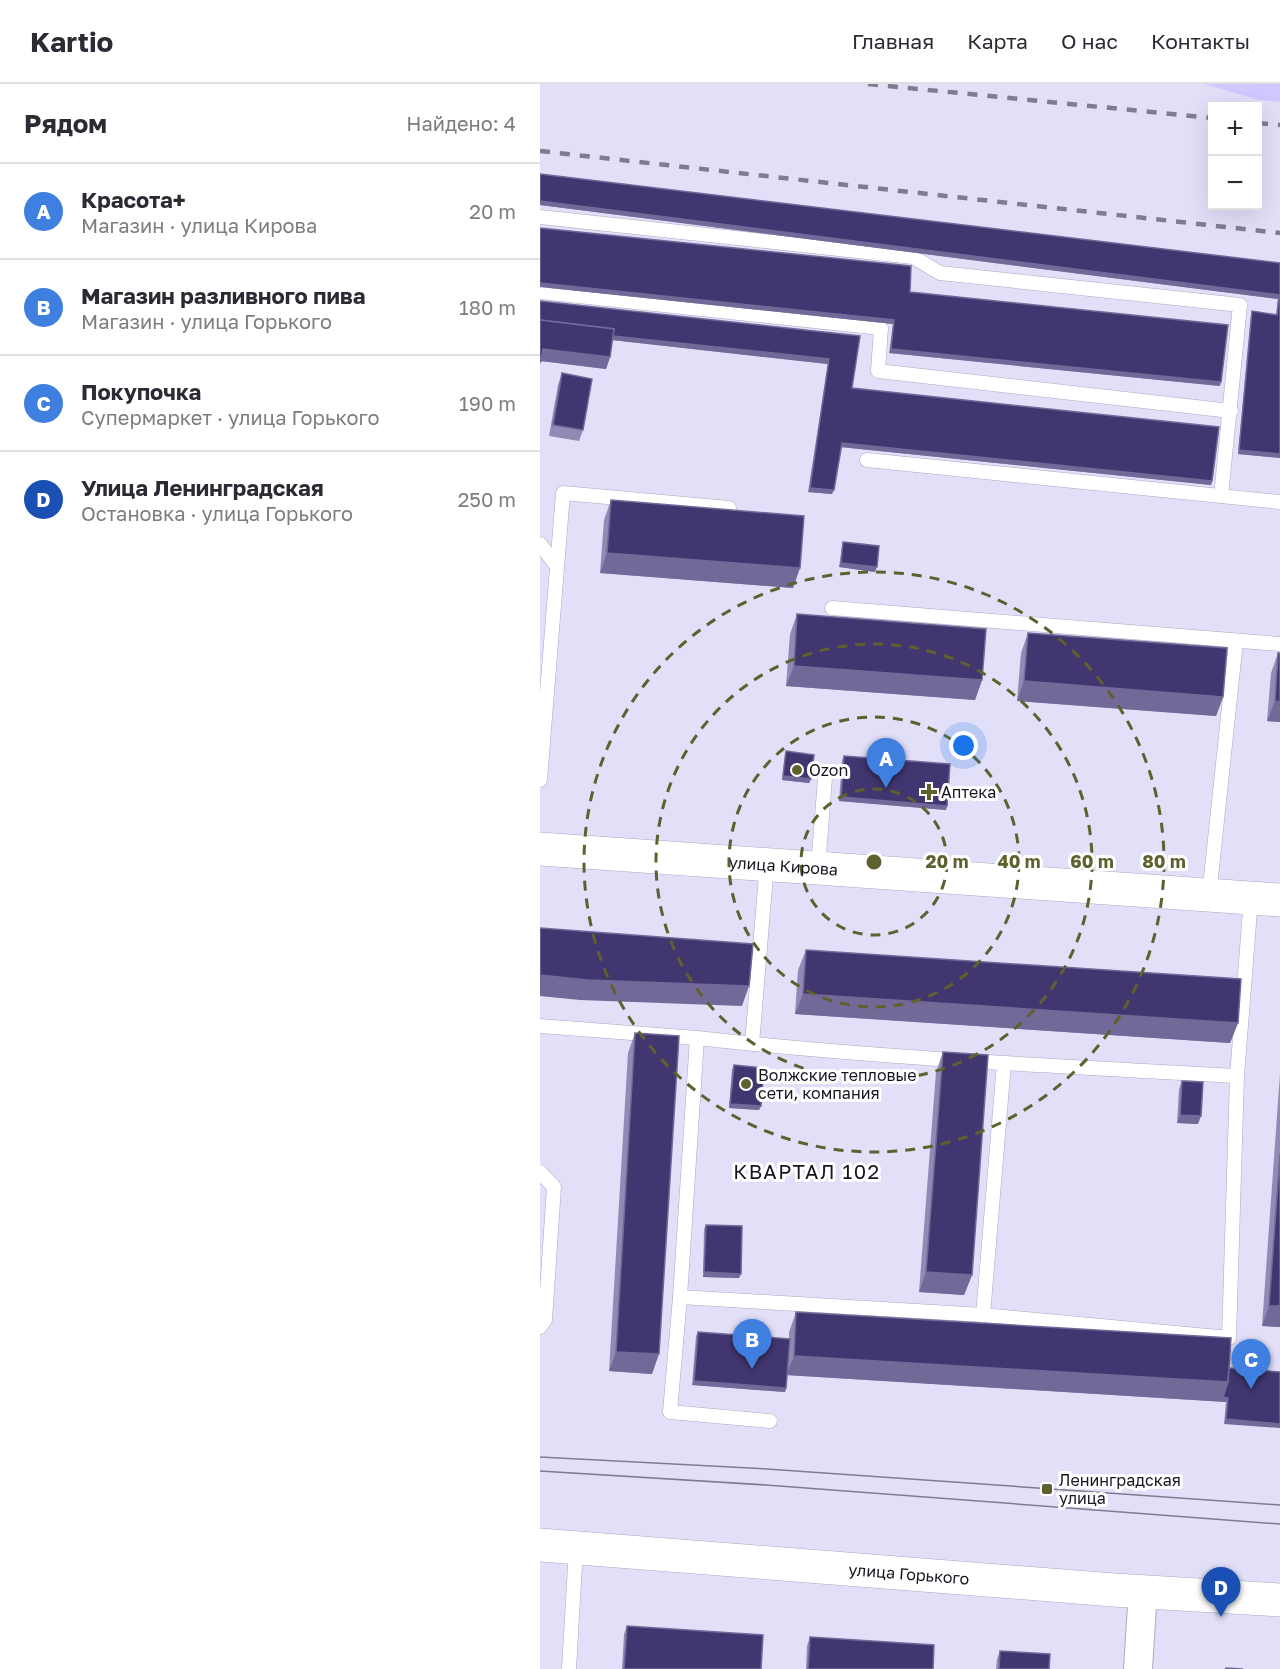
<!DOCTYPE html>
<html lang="ru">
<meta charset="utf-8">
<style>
:root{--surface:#fff;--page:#f7f7f7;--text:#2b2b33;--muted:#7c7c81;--line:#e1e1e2;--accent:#5e602d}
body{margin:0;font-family:"Golos Text",sans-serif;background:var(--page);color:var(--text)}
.controls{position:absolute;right:18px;top:18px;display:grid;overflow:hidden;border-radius:0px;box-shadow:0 6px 24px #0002}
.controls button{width:54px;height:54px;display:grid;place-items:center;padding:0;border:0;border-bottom:2px solid var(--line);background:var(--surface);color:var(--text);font:30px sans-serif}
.you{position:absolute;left:424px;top:662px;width:21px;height:21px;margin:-15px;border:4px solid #fff;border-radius:50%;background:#1a73e8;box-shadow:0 0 0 9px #1a73e833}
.badge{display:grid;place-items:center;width:39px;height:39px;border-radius:50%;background:var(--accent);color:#fff;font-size:20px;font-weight:700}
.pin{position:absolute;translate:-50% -50px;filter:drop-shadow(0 2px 3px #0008)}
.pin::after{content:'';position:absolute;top:32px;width:21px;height:18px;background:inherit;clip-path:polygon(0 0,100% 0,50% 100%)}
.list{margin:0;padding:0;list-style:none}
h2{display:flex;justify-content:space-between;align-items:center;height:78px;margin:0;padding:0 24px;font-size:26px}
h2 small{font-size:20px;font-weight:400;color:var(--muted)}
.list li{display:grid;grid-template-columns:39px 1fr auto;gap:18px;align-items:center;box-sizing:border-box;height:96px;padding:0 24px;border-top:2px solid var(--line)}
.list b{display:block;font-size:22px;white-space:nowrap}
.list p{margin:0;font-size:20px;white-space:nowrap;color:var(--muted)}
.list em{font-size:20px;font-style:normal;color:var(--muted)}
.map{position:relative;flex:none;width:740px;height:1585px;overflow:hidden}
header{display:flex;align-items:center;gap:36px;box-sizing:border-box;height:84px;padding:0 30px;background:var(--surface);border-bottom:2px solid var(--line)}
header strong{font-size:28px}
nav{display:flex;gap:33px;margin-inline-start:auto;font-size:21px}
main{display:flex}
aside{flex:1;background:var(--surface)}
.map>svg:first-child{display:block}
.green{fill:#d0c9ff}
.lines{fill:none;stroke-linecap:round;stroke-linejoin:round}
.service-casing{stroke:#aba9c2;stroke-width:15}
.minor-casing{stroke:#aba9c2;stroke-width:30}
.tertiary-casing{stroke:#aba9c2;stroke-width:34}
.service{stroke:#fff;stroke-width:14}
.minor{stroke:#fff;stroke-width:28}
.tertiary{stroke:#fff;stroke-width:33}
.tram{stroke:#7e7c8e;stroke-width:1.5}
.rail{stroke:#7e7c8e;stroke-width:4.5;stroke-dasharray:10 10;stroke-linecap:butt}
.wall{fill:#928ab4}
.shaded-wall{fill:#726999}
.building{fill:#423670;stroke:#726999;stroke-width:1.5}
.ring{fill:none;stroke:#5e602d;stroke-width:3;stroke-dasharray:10 8}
.poi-dot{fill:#5e602d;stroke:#fff;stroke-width:2}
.labels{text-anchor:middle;stroke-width:6;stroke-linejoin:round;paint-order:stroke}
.poi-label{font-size:16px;fill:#17161f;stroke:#fff;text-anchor:start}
.street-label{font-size:16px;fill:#17161f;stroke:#fff}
.quarter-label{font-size:20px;letter-spacing:1.5px;fill:#17161f;stroke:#fff}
.centre{fill:#5e602d;stroke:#fff;stroke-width:3}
.ring-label{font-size:18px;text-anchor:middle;font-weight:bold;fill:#5e602d;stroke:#fff;stroke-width:6;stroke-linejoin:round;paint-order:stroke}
</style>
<header>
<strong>Kartio</strong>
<nav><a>Главная</a><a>Карта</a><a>О нас</a><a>Контакты</a></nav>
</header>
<main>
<aside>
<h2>Рядом<small>Найдено: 4</small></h2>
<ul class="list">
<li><span class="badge" style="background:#3f7fe0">A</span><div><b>Красота+</b><p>Магазин · улица Кирова</p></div><em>20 m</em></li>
<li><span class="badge" style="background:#3f7fe0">B</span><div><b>Магазин разливного пива</b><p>Магазин · улица Горького</p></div><em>180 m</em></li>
<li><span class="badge" style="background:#3f7fe0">C</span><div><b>Покупочка</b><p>Супермаркет · улица Горького</p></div><em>190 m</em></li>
<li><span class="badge" style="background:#1a4fb4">D</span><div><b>Улица Ленинградская</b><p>Остановка · улица Горького</p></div><em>250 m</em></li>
</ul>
</aside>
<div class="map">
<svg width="740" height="1585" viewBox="0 0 740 1585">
<rect width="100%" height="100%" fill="#e2dff9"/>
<path class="green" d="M 664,0 L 740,0 L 740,18 L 719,16 Z"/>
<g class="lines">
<g class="service-casing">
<g id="service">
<path d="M 0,133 L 373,173 L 400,189 L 700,221 L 681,412"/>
<path d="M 0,208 L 341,244 L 338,287 L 691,327"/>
<path d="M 327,376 L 740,418"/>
<path d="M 0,460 L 16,481"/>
<path d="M 292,524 L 740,560"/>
<path d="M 0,696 L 23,409 L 189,424"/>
<path d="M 278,784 L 285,694"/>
<path d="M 669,812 L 696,557"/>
<path d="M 0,942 L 157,954"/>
<path d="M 212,960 L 227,779"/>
<path d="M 697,992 L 711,814"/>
<path d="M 0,1088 L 14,1103 L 5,1236 L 0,1243"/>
<path d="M 140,1213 L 130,1328 L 230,1337"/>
<path d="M 443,1231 L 140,1213 L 157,954 C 336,974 517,982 697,992 L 689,1254 L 443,1231 L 464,979"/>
<path d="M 29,1585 L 36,1464"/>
</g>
</g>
<g class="minor-casing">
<path id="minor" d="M 598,1585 L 603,1506"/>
</g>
<g class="tertiary-casing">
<g id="tertiary">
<path id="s1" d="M 0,765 L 740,816"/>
<path id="s2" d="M 0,1461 L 574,1506 L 740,1516"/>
</g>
</g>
<use href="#service" class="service"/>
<use href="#minor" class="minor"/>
<use href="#tertiary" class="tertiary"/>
<g class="tram">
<path d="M 0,1373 L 227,1385 L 740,1421"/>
<path d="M 0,1387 L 226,1401 L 740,1440"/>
</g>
<g class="rail">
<path d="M 328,0 L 672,34"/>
<path d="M 718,39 L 740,41"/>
<path d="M 0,67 L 740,149"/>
</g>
</g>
<g class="wall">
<path d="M 0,90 L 740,179 L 740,374 L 698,370 L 711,231 L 712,227 L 736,231 L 738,215 L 0,121 Z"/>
<path d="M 0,203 L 370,208 L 680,302 L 349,269 L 353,240 Z"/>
<path d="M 0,217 L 320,252 L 312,304 L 672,397 L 671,401 L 301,363 L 292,410 L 268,408 L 288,280 L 72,256 L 70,273 L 66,285 L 1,277 Z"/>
<path d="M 22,289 L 43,346 L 39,357 L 9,352 L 18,301 Z"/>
<path d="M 71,416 L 253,504 L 60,489 L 64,436 Z"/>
<path d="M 303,458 L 335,488 L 299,483 L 302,462 Z"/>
<path d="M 257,530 L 442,596 L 435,616 L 246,602 L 250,550 Z"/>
<path d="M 488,549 L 683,613 L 676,632 L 477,617 L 481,569 Z"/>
<path d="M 738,569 L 740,569 L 740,638 L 727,637 L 731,589 Z"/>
<path d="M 246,667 L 271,695 L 269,699 L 242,696 L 245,671 Z"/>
<path d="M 304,672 L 407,722 L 406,726 L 299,717 L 302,676 Z"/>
<path d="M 266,866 L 698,939 L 690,959 L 255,930 L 258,886 Z"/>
<path d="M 95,949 L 112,1290 L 69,1287 L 88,969 Z"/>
<path d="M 403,968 L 432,1191 L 424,1211 L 379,1208 L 396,988 Z"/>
<path d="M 194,981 L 221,1022 L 219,1026 L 189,1024 L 192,985 Z"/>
<path d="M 740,990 L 740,1243 L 722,1242 Z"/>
<path d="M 642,997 L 658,1040 L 637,1039 L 639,1005 Z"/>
<path d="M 166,1141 L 199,1194 L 163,1193 L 164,1145 Z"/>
<path d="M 256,1228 L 689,1284 L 740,1288 L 684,1340 L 686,1318 L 247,1291 L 246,1304 L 245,1308 L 152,1301 L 156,1252 L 158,1248 L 249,1255 L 249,1248 Z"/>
<path d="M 87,1542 L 221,1585 L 82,1585 L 84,1550 Z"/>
<path d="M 270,1553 L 393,1585 L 266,1585 L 267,1562 Z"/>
<path d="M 460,1567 L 509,1585 L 456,1585 L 457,1575 Z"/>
</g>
<g class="shaded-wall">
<path d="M 0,117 L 739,211 L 738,215 L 0,121 Z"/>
<path d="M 0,199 L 354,236 L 353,240 L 0,203 Z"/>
<path d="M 0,244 L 289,275 L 288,280 L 0,248 Z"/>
<path d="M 3,265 L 70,273 L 66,285 L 1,277 L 0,280 L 0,273 Z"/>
<path d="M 351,265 L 681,298 L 680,302 L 349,269 Z"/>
<path d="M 302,359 L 672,397 L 671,401 L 300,363 Z"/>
<path d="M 699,366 L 740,370 L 740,374 L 698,370 Z"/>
<path d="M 270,404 L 294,406 L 292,410 L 268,408 Z"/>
<path d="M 67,469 L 260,484 L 253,504 L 60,489 Z"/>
<path d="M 301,479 L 337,483 L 335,488 L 299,483 Z"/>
<path d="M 254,582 L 442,596 L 435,616 L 246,602 Z"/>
<path d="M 484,597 L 683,613 L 676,632 L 477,617 Z"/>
<path d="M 735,617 L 740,618 L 740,638 L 727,637 Z"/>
<path d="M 243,692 L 271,695 L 269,699 L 242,696 Z"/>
<path d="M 301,713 L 407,722 L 406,726 L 299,717 Z"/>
<path d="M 0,891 L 209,902 L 202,922 L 40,916 L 0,912 Z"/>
<path d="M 263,910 L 698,939 L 690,959 L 255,930 Z"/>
<path d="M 190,1020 L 221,1022 L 219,1026 L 189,1024 Z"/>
<path d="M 640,1031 L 661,1032 L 658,1040 L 637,1039 Z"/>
<path d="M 164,1188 L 201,1190 L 199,1194 L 163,1193 Z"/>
<path d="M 386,1188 L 432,1191 L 424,1211 L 379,1208 Z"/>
<path d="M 729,1222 L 740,1222 L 740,1243 L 722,1242 Z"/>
<path d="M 76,1268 L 119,1270 L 112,1290 L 69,1287 Z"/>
<path d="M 254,1272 L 688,1298 L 688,1314 L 686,1318 L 246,1291 Z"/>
<path d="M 154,1297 L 246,1304 L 245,1308 L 152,1301 Z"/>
<path d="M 686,1335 L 740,1340 L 740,1344 L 684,1340 Z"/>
</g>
<g class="building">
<path d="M 0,90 L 740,179 L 740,370 L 699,366 L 712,227 L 737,231 L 739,211 L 0,117 Z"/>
<path d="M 0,144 L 371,182 L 370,208 L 688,241 L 681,298 L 351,265 L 354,236 L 0,199 Z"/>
<path d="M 0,217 L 320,252 L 312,304 L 679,343 L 672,397 L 302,359 L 294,406 L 270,404 L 289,275 L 73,252 L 74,245 L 0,236 Z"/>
<path d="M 0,236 L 74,245 L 70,273 L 3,265 L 1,277 L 0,276 Z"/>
<path d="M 22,289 L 52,295 L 43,346 L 13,341 Z"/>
<path d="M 71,416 L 264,432 L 260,484 L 67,469 Z"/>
<path d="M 303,458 L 339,462 L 337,483 L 301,479 Z"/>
<path d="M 257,530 L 446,545 L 442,596 L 254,582 Z"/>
<path d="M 488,549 L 687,564 L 683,613 L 484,597 Z"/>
<path d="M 738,569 L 740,569 L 740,618 L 735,617 Z"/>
<path d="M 246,667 L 274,671 L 271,695 L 243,692 Z"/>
<path d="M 304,672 L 410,680 L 407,722 L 301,713 Z"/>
<path d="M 0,844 L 213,860 L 209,902 L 47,896 L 0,891 Z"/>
<path d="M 266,866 L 701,895 L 698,939 L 263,910 Z"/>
<path d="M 95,949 L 139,952 L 119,1270 L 76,1268 Z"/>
<path d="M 403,968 L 448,971 L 432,1191 L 386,1188 Z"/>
<path d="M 194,981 L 224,984 L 221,1022 L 190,1020 Z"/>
<path d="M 642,997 L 663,998 L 661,1032 L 640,1031 Z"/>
<path d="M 740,1070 L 740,1222 L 729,1222 Z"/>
<path d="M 166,1141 L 202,1142 L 201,1190 L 164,1188 Z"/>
<path d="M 256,1228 L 691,1254 L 688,1298 L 254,1272 Z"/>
<path d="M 158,1248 L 250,1255 L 246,1304 L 154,1297 Z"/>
<path d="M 689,1284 L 740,1288 L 740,1340 L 686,1335 L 688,1314 L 683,1313 L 688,1298 Z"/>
<path d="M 87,1542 L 223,1551 L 221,1585 L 84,1585 Z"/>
<path d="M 270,1553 L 394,1561 L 393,1585 L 268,1585 Z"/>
<path d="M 460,1567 L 510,1570 L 509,1585 L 459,1585 Z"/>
<path d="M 686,1584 L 703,1585 L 686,1585 Z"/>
</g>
<g class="ring">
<circle cx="334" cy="778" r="73"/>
<circle cx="334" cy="778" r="145"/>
<circle cx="334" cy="778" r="218"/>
<circle cx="334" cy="778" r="290"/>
</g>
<g class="poi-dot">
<circle cx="257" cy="686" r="6"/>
<path d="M386 699h6v6h6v6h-6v6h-6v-6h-6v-6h6z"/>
<circle cx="206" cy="1000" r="6"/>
<rect x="501" y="1399" width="12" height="12" rx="3"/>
</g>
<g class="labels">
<g class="poi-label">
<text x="269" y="692">Ozon</text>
<text x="401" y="714">Аптека</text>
<text x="218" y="997">Волжские тепловые<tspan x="218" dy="18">сети, компания</tspan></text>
<text x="519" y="1402">Ленинградская<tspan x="519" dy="18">улица</tspan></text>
</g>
<g class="street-label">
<text dy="6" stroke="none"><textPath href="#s1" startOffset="244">улица Кирова</textPath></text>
<text dy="6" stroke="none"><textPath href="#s2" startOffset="370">улица Горького</textPath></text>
</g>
<g class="quarter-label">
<text x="267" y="1095">КВАРТАЛ 102</text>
</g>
</g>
<circle cx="334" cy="778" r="9" class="centre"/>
<g class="ring-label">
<text x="407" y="784">20 m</text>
<text x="479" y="784">40 m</text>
<text x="552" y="784">60 m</text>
<text x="624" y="784">80 m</text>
</g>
</svg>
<div class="controls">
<button>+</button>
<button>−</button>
</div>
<div class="you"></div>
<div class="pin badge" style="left:346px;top:704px;background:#3f7fe0">A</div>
<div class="pin badge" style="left:212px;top:1285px;background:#3f7fe0">B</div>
<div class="pin badge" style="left:711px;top:1305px;background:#3f7fe0">C</div>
<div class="pin badge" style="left:681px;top:1533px;background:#1a4fb4">D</div>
</div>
</main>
